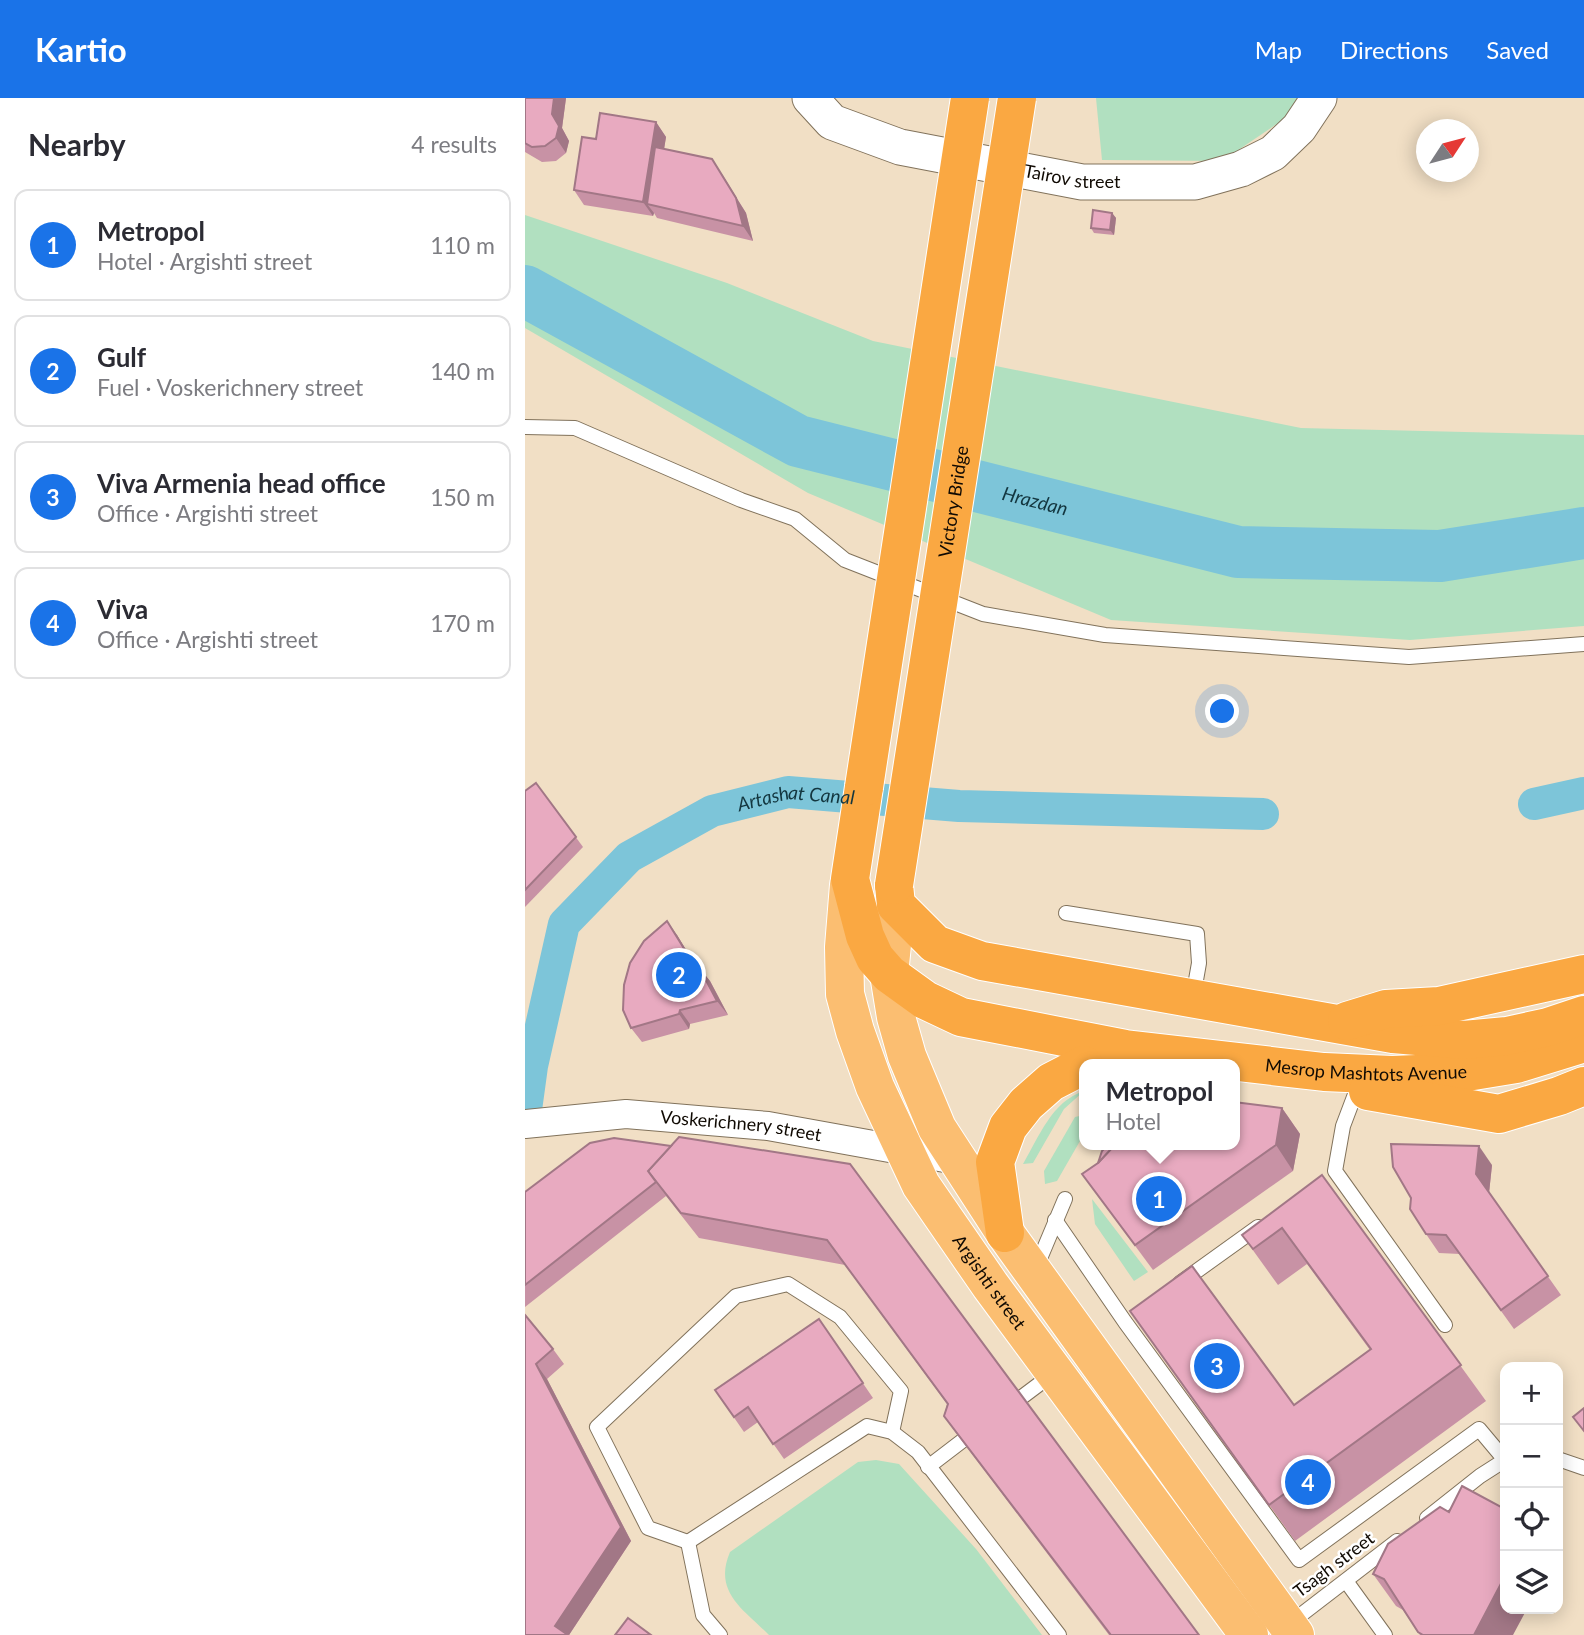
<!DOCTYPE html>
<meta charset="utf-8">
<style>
:root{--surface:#fff;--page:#f2f2f3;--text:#2b2b33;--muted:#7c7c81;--line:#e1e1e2;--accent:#1a73e8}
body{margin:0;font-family:Lato,sans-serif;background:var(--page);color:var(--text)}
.controls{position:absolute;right:21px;bottom:21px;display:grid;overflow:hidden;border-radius:14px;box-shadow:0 4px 18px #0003}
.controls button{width:63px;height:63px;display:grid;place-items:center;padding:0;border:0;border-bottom:2px solid var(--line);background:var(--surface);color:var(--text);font:35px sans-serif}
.compass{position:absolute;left:891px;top:21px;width:63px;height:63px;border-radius:50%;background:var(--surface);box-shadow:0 4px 18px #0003;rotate:54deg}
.you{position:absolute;left:698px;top:614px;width:24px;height:24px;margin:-18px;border:5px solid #fff;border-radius:50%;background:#1a73e8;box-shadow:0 0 0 10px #1a73e833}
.badge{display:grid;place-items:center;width:46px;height:46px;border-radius:50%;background:var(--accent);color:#fff;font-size:23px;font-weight:700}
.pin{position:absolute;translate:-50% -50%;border:4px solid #fff;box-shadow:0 2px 7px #0006}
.popup{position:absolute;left:554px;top:961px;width:161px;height:91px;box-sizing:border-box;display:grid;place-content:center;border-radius:14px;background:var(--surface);filter:drop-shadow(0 2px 5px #0005);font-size:23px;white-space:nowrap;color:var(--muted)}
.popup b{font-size:26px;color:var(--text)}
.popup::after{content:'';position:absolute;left:50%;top:100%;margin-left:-14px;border:14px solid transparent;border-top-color:var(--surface)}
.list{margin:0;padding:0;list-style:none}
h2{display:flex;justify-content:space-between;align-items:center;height:91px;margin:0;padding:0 28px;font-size:30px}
h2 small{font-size:23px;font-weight:400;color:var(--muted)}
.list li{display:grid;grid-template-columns:46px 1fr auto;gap:21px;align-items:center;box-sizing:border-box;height:112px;margin:0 14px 14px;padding:0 14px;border:2px solid var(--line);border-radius:14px}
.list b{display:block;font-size:26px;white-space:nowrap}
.list p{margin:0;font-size:23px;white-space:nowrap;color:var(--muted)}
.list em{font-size:23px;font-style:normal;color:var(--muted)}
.icon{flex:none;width:38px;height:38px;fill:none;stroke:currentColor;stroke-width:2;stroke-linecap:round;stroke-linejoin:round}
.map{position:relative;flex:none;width:1059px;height:1537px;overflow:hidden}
header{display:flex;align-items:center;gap:42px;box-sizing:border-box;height:98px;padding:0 35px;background:var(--accent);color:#fff}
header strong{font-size:33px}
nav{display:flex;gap:38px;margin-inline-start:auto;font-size:24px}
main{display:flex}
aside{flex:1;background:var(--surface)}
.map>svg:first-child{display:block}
.green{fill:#b1e0c0}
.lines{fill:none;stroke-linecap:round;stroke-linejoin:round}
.canal{stroke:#7dc5d9;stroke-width:32}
.river{stroke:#7dc5d9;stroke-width:52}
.service-casing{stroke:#81725b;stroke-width:16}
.minor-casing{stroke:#81725b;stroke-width:30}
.tertiary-casing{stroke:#81725b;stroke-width:37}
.primary-casing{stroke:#fff;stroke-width:40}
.trunk-casing{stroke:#fff;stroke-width:40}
.service{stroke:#fff;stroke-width:14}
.minor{stroke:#fff;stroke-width:28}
.tertiary{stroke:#fff;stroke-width:35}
.primary{stroke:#fbbe71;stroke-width:38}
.trunk{stroke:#faa842;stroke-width:38}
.trunk-bridge-casing{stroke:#fff;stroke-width:40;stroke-linecap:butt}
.trunk-bridge{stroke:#faa842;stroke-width:38}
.wall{fill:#c892a5}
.shaded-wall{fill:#a27786}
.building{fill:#e8aac0;stroke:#a27786;stroke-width:2}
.labels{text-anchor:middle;stroke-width:5;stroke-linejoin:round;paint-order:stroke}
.street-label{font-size:18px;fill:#100a03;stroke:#fff}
.water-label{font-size:19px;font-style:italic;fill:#13363f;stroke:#fff}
</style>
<header>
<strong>Kartio</strong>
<nav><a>Map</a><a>Directions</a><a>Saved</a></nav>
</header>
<main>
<aside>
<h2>Nearby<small>4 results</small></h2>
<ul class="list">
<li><span class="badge">1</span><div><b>Metropol</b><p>Hotel · Argishti street</p></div><em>110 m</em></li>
<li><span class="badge">2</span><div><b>Gulf</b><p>Fuel · Voskerichnery street</p></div><em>140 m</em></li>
<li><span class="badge">3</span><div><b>Viva Armenia head office</b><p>Office · Argishti street</p></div><em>150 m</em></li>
<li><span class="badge">4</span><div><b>Viva</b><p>Office · Argishti street</p></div><em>170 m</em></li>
</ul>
</aside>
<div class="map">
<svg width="1059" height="1537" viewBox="0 0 1059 1537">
<rect width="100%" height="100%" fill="#f1dfc5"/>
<g class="green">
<path d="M 571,0 L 778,0 L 771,13 L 697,63 L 577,62 Z"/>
<path d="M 0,117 L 202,185 L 348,243 L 776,330 L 1059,337 L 1059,528 L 885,542 L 586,522 L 283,395 L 0,230 Z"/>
<path d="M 559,993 L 539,1011 L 508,1065 L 498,1066 C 514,1039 527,1003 559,993 Z"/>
<path d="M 559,1017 L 559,1036 L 532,1083 L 520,1086 L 519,1073 L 550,1019 Z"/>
<path d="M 567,1101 L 623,1174 L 609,1183 L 570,1126 Z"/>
<path d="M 351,1362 L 374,1366 L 451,1451 L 517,1537 L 244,1537 C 218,1511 188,1494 205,1454 L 333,1364 Z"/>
</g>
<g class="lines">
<g class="canal">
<path d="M 1009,706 L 1059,695"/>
<path id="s1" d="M 0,1019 L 7,968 L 39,826 L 104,759 L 187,713 L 263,694 L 434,708 L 738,716"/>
</g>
<path class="river" id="s2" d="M 0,193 L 273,343 L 713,454 L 915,458 L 1059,435"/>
<g class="service-casing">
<g id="service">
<path d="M 0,329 L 50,330 L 216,402 L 270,421 L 320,462 L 458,516 L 580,537 L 884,559 L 1059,546"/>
<path d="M 541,815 L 672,836 L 674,865 L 668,899"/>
<path d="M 832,991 L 818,1028 L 810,1073 L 920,1227"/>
<path d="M 530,1122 L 600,1224 L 774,1462 L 954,1331 L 980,1362"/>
<path d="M 511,1170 L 540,1101"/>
<path d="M 655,1185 L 733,1129"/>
<path d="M 497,1299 L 529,1275"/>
<path d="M 1033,1361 L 1059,1370"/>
<path d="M 403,1369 L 437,1343"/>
<path d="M 902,1420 L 955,1378 L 980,1362"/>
<path d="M 163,1444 L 123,1430 L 72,1329 L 211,1198 L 263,1186 L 315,1219 L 376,1293 L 367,1334"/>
<path d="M 163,1444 L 342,1328 L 367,1334 L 393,1354 L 534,1537"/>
<path d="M 163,1444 L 178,1517 L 195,1537"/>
<path d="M 821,1483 L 860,1537"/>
<path d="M 764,1526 L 872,1443"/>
</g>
</g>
<g class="minor-casing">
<g id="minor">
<path id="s3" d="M 0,1026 L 101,1016 L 243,1028 L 431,1062"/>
</g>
</g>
<g class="tertiary-casing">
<g id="tertiary">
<path id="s4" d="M 285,0 L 307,24 L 375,49 L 557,84 L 670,84 L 716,71 L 748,55 L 774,30 L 794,0"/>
</g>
</g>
<g class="primary-casing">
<g id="primary">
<path id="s5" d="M 324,787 L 319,849 L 320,896 L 330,933 L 350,989 L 396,1087 L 465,1187 L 724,1537"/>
<path d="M 371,807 L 364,876 L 371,919 L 382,958 L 412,1030 L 480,1135 L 770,1537"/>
</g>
</g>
<g class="trunk-casing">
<g id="trunk">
<path id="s6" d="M 339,689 L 325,781 L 340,838 L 350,860 L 364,876 L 400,902 L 436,919 L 600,951 L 799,974 L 867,977 L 942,974 L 991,966 L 1059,945"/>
<path d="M 369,787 L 371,807 L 410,846 L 457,863 L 868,936 L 939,942 L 982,938 L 1023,929 L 1059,917"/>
<path d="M 822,923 L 861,911 L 914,908 L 1059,876"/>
<path d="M 843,993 L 974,1016 L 1034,998 L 1059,988"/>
<path d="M 480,1135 L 470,1064 L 483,1029 L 501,1006 L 526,984 L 559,967"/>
</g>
</g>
<use href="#service" class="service"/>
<use href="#minor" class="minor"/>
<use href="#tertiary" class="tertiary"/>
<use href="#primary" class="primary"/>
<use href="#trunk" class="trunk"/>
<g class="trunk-bridge-casing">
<g id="trunk-bridge">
<path d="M 339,689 L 445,0"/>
<path id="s7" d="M 369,787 L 492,0"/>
</g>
</g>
<use href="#trunk-bridge" class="trunk-bridge"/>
</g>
<g class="wall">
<path d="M 0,0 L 41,0 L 37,30 L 44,43 L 41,55 L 31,63 L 17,64 L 0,54 Z"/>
<path d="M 131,24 L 141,39 L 139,51 L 197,76 L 221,115 L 228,143 L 132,120 L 129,115 L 128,118 L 59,107 L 49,92 L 71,41 Z"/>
<path d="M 587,115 L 591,120 L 589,137 L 569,135 L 566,130 Z"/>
<path d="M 11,685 L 58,749 L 0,809 L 0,693 Z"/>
<path d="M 152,837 L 172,870 L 185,883 L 203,917 L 165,926 L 164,931 L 117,944 L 106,930 Z"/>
<path d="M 757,1010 L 775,1036 L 768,1073 L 628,1172 L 557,1076 L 573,1065 Z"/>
<path d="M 146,1048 L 325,1066 L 674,1537 L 584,1537 L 437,1343 L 419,1318 L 422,1306 L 320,1167 L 174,1140 L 141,1098 L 0,1209 L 0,1094 Z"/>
<path d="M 967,1067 L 964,1095 L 1036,1197 L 989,1231 L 935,1156 L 914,1155 L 901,1136 Z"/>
<path d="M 797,1077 L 961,1303 L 770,1443 L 631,1250 L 769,1307 L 845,1252 L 782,1166 L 753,1187 L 717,1137 Z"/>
<path d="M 0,1217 L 28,1251 L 39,1266 L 22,1281 L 106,1443 L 44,1537 Z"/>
<path d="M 294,1221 L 348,1300 L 259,1361 L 233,1324 L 219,1334 L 190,1292 Z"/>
<path d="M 848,1476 L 988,1537 L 895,1537 L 878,1512 L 871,1508 Z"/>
</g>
<g class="shaded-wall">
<path d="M 29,0 L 41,0 L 37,30 L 44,43 L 41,55 L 31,40 L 27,16 Z"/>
<path d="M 131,24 L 141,39 L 130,107 L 122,106 L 129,115 L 128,118 L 118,104 Z"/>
<path d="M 187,61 L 221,115 L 228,143 L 218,128 Z"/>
<path d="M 587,115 L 591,120 L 589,137 L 585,132 Z"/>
<path d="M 142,823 L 152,837 L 181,885 L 171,870 Z"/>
<path d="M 174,869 L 185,883 L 203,917 L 192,903 Z"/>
<path d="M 155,912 L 165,926 L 164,931 L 154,916 Z"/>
<path d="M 757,1010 L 775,1036 L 768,1073 L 751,1047 Z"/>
<path d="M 954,1048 L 967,1067 L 964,1095 L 951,1076 Z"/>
<path d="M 11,1266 L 22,1281 L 106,1443 L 44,1537 L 30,1528 Z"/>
<path d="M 980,1478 L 980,1511 L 1002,1511 L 988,1537 L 949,1537 Z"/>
</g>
<g class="building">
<path d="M 0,0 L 29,0 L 27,16 L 34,28 L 31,40 L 20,48 L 7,49 L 0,45 Z"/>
<path d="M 75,15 L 131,24 L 118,104 L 49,92 L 57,39 L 71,41 Z"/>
<path d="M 130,49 L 187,61 L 211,100 L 218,128 L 122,106 Z"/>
<path d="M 568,112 L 587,115 L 585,132 L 566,130 Z"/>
<path d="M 11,685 L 51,739 L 0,792 L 0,693 Z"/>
<path d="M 142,823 L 171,870 L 174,869 L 192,903 L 155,912 L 154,916 L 106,930 L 98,912 L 99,887 L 105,865 L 119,843 Z"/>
<path d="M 709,1004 L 757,1010 L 751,1047 L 610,1147 L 557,1076 L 573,1065 L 586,1051 L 587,1047 L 709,1047 Z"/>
<path d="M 154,1039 L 325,1066 L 674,1537 L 586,1537 L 419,1318 L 423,1306 L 302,1142 L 156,1115 L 123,1073 Z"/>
<path d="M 89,1040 L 146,1048 L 123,1073 L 131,1084 L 0,1187 L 0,1094 L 65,1045 Z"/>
<path d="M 866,1046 L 954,1048 L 951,1076 L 1023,1178 L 976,1212 L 921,1137 L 901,1136 L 885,1111 L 886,1100 L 868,1069 Z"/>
<path d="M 582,1047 L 587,1047 L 586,1051 L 573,1065 L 577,1053 Z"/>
<path d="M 797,1077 L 936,1267 L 744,1407 L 605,1213 L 667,1168 L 769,1307 L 846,1251 L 757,1130 L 728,1151 L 717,1137 Z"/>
<path d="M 0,1217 L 28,1251 L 11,1266 L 96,1429 L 30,1528 L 43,1537 L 0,1537 Z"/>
<path d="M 294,1221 L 338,1285 L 248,1346 L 223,1309 L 209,1319 L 190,1292 Z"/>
<path d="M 1059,1310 L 1059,1333 L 1048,1319 Z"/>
<path d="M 937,1388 L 980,1411 L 980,1478 L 949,1537 L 898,1537 L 893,1534 L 859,1481 L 848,1476 L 863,1446 L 915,1409 L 924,1414 Z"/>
<path d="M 103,1520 L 126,1537 L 90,1537 Z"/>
</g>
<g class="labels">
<g class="street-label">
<text dy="6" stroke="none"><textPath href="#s4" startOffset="280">Tairov street</textPath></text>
<text dy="6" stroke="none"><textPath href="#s7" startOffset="388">Victory Bridge</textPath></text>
<text dy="6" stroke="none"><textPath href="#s6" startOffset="691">Mesrop Mashtots Avenue</textPath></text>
<text dy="6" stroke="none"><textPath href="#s3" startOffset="217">Voskerichnery street</textPath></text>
<text dy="6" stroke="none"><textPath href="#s5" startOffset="434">Argishti street</textPath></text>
<text transform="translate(809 1467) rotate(-37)" y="6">Tsagh street</text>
</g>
<g class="water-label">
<text dy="7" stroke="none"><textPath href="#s2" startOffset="556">Hrazdan</textPath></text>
<text dy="7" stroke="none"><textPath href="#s1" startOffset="471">Artashat Canal</textPath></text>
</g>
</g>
</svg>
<div class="controls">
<button>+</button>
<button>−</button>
<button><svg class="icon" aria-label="locate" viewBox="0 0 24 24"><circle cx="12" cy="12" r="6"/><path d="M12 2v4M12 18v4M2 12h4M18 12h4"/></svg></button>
<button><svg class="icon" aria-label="layers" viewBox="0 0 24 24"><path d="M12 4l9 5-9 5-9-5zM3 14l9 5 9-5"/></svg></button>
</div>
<svg class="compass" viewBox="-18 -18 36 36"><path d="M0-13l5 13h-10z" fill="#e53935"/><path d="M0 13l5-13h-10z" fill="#7c7c81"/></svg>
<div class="you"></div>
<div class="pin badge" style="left:634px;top:1101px">1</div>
<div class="popup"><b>Metropol</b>Hotel</div>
<div class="pin badge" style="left:154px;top:877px">2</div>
<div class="pin badge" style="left:692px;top:1268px">3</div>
<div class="pin badge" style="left:783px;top:1384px">4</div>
</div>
</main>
